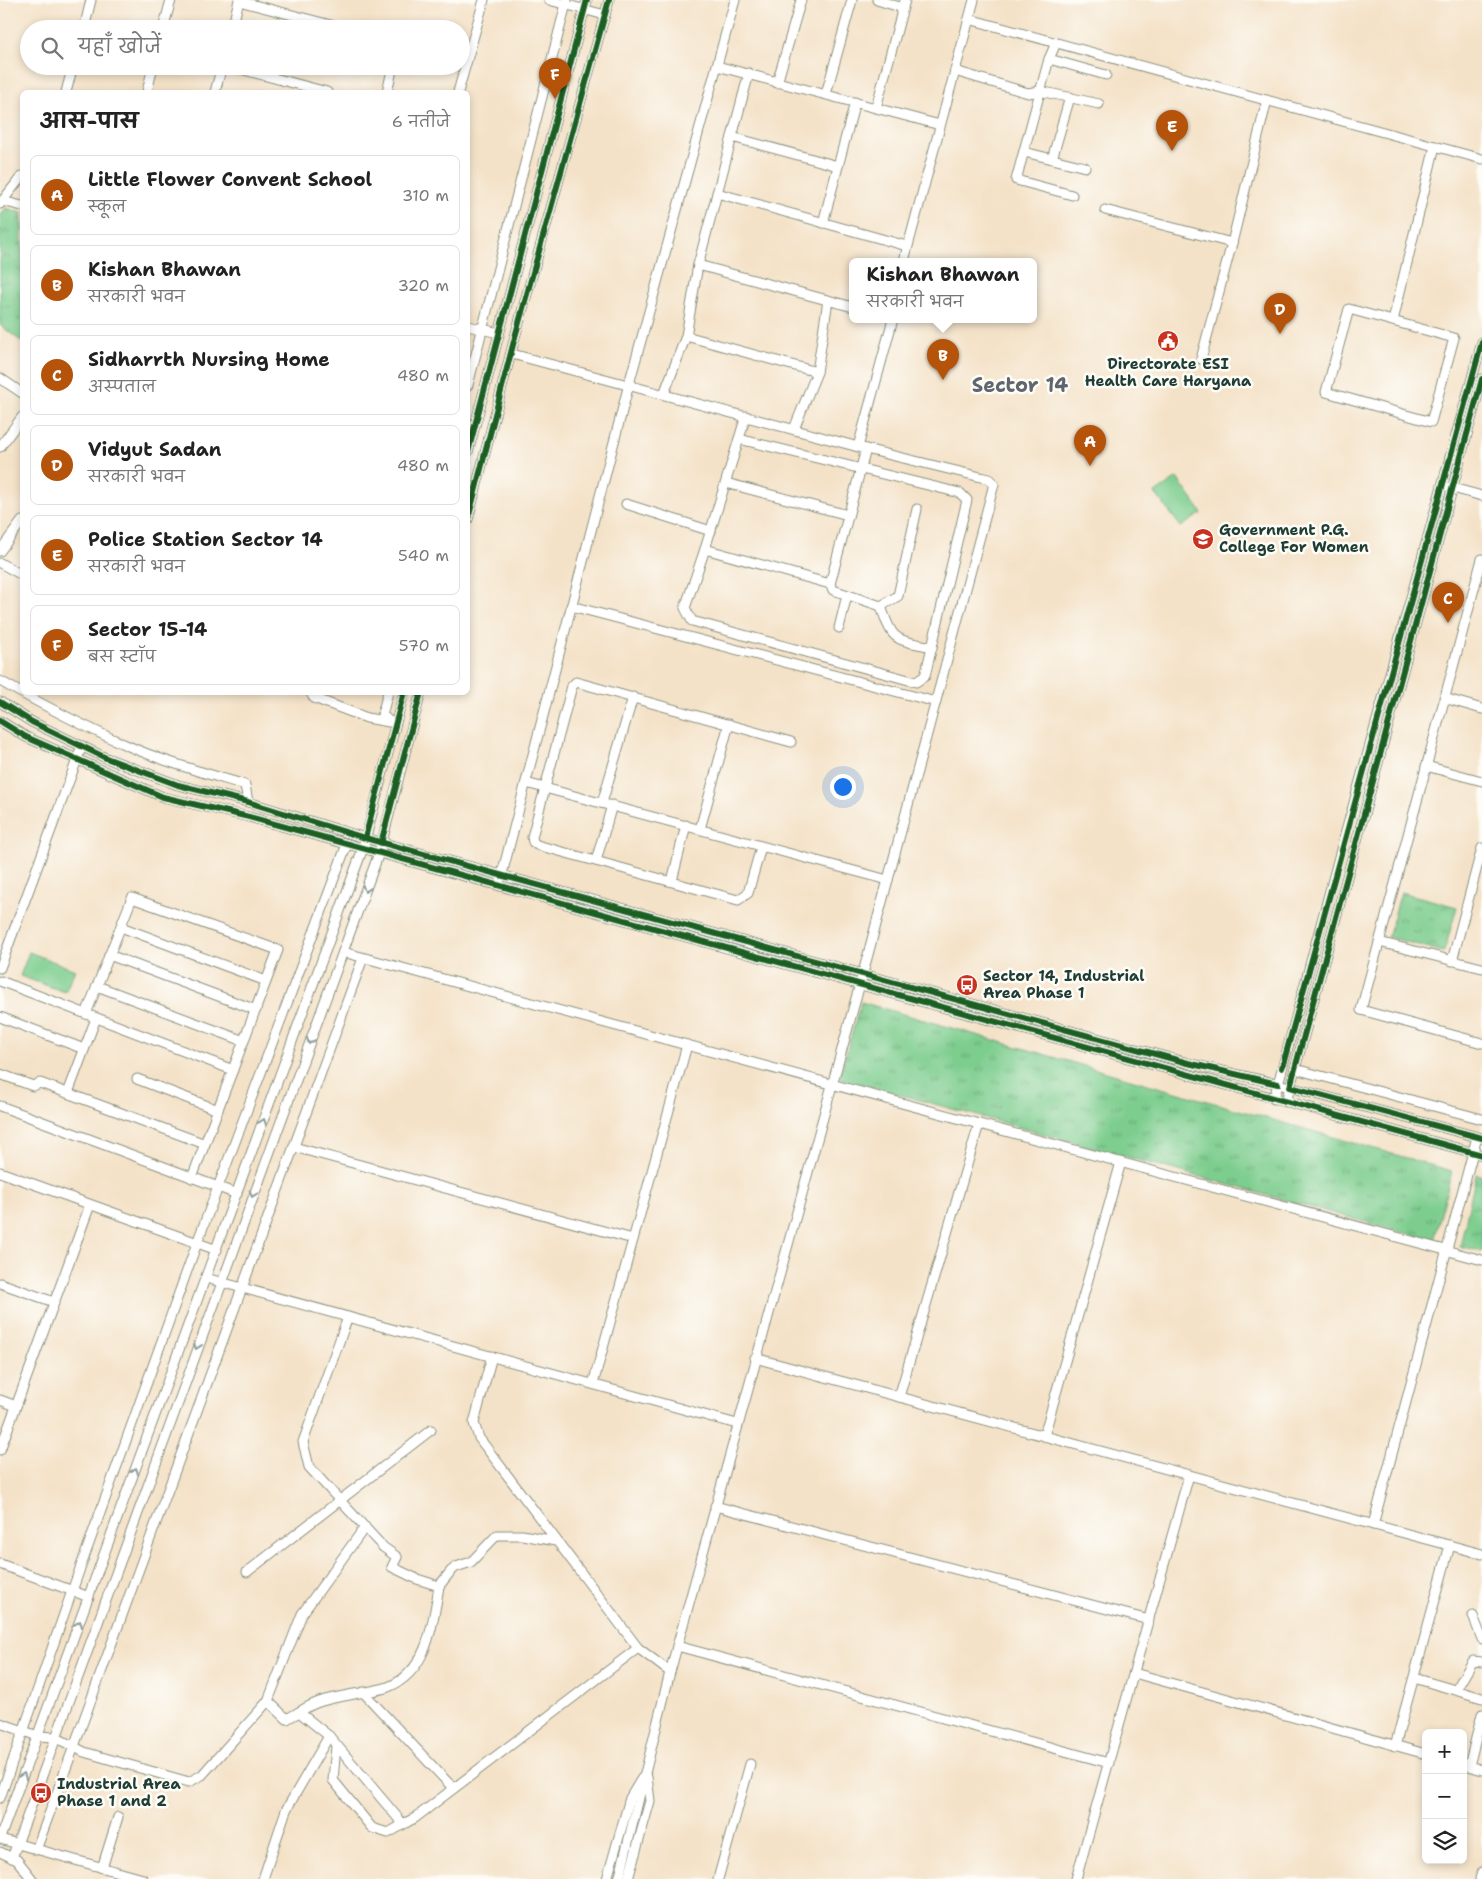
<!DOCTYPE html>
<html lang="hi">
<meta charset="utf-8">
<style>
:root{--surface:#fff;--page:#f6f6f6;--text:#222;--muted:#767676;--line:#e0e0e0;--accent:#b45309}
body{margin:0;font-family:"Shantell Sans","Playpen Sans Deva",sans-serif;background:var(--page);color:var(--text)}
.controls{position:absolute;right:15px;bottom:15px;display:grid;overflow:hidden;border-radius:8px;box-shadow:0 2px 8px #0003}
.controls button{width:45px;height:45px;display:grid;place-items:center;padding:0;border:0;border-bottom:1px solid var(--line);background:var(--surface);color:var(--text);font:25px sans-serif}
.you{position:absolute;left:842px;top:786px;width:18px;height:18px;margin:-12px;border:4px solid #fff;border-radius:50%;background:#1a73e8;box-shadow:0 0 0 8px #1a73e833}
.badge{display:grid;place-items:center;width:32px;height:32px;border-radius:50%;background:var(--accent);color:#fff;font-size:16px;font-weight:700}
.pin{position:absolute;translate:-50% -41px;filter:drop-shadow(0 1px 2px #0008)}
.pin::after{content:'';position:absolute;top:26px;width:18px;height:15px;background:inherit;clip-path:polygon(0 0,100% 0,50% 100%)}
.popup{position:absolute;left:849px;top:258px;width:188px;height:65px;box-sizing:border-box;display:grid;place-content:center;border-radius:8px;background:var(--surface);filter:drop-shadow(0 1px 4px #0005);font-size:16px;white-space:nowrap;color:var(--muted)}
.popup b{font-size:19px;color:var(--text)}
.popup::after{content:'';position:absolute;left:50%;top:100%;margin-left:-10px;border:10px solid transparent;border-top-color:var(--surface)}
.list{margin:0;padding:0;list-style:none}
h2{display:flex;justify-content:space-between;align-items:center;height:65px;margin:0;padding:0 20px;font-size:21px}
h2 small{font-size:16px;font-weight:400;color:var(--muted)}
.list li{display:grid;grid-template-columns:32px 1fr auto;gap:15px;align-items:center;box-sizing:border-box;height:80px;margin:0 10px 10px;padding:0 10px;border:1px solid var(--line);border-radius:8px}
.list b{display:block;font-size:19px;white-space:nowrap}
.list p{margin:0;font-size:16px;white-space:nowrap;color:var(--muted)}
.list em{font-size:16px;font-style:normal;color:var(--muted)}
.icon{flex:none;width:28px;height:28px;fill:none;stroke:currentColor;stroke-width:2;stroke-linecap:round;stroke-linejoin:round}
.map{position:relative;flex:none;width:1482px;height:1879px;overflow:hidden}
.search{position:absolute;background:var(--surface);box-shadow:0 2px 8px #0003;left:20px;top:20px;width:450px;height:55px;display:flex;align-items:center;gap:12px;box-sizing:border-box;padding:0 18px;border-radius:28px;color:var(--muted);font-size:19px}
.panel{position:absolute;background:var(--surface);box-shadow:0 2px 8px #0003;left:20px;top:90px;width:450px;height:605px;border-radius:8px}
.map>svg:first-child{display:block}
.park{fill:url(#park-tufts);stroke:#4e8561}
.garden{fill:#7dcd8e;stroke:#4e8561}
.lines{fill:none;stroke-linecap:round;stroke-linejoin:round}
.minor-casing{stroke:#8a907e;stroke-width:11}
.minor{stroke:#fff;stroke-width:9}
.cycleway-casing{stroke:#fdfcf7;stroke-width:9}
.cycleway{stroke:#1b5e20;stroke-width:6}
.oneway{stroke:#8f9e9a}
.labels{text-anchor:middle;stroke-width:5;stroke-linejoin:round;paint-order:stroke}
.poi-label{font-size:15px;font-weight:bold;fill:#1f3d34;stroke:#fdfcf7;text-anchor:start}
.district-label{font-size:20px;font-weight:bold;fill:#60656e;stroke:#fdfcf7}
</style>
<div class="map">
<svg width="1482" height="1879" viewBox="0 0 1482 1879">
<defs>
<pattern id="park-tufts" width="24" height="20" patternUnits="userSpaceOnUse" patternTransform="scale(1.25)"><rect width="24" height="20" fill="#7dcd8e"/><path d="M3 7l-1-3M5 7V3M7 7l1-3M15 17l-1-3M17 17v-4M19 17l1-3" fill="none" stroke="#66a875"/></pattern>
</defs>
<rect width="100%" height="100%" fill="#fdfcf7"/>
<filter id="ink" filterUnits="userSpaceOnUse"><feTurbulence type="fractalNoise" baseFrequency=".02" numOctaves="2"/><feDisplacementMap in="SourceGraphic" scale="10" xChannelSelector="R" yChannelSelector="G"/><feConvolveMatrix kernelMatrix="1 2 1 2 8 2 1 2 1" color-interpolation-filters="sRGB"/></filter>
<filter id="wash" filterUnits="userSpaceOnUse"><feTurbulence type="fractalNoise" baseFrequency=".0096" numOctaves="4" result="noise"/><feDisplacementMap in="SourceGraphic" scale="20" xChannelSelector="R" yChannelSelector="G"/><feGaussianBlur stdDeviation="1.12" result="paint"/><feColorMatrix in="noise" values="0 0 0 0 0 0 0 0 0 0 0 0 0 0 0 0 0 1.4 0 .05"/><feComposite in="paint" operator="in"/></filter>
<g filter="url(#wash)">
<rect width="100%" height="100%" fill="#f4e2c8"/>
<g class="park">
<path d="M 6,208 L 22,213 L 22,342 L 0,325 L 0,216 Z"/>
<path d="M 1401,892 L 1457,907 L 1444,952 L 1388,937 Z"/>
<path d="M 861,1002 L 1452,1171 L 1434,1241 L 839,1078 Z"/>
<path d="M 1476,1174 L 1482,1176 L 1482,1252 L 1460,1246 Z"/>
</g>
<g class="garden">
<path d="M 1177,478 L 1202,513 L 1181,527 L 1155,493 Z"/>
<path d="M 29,952 L 75,970 L 65,992 L 20,976 Z"/>
</g>
</g>
<g filter="url(#ink)">
<g class="lines">
<g class="minor-casing">
<g id="minor">
<path d="M 549,0 L 605,15"/>
<path d="M 877,0 L 903,8"/>
<path d="M 239,1 L 346,29"/>
<path d="M 969,19 L 1482,159"/>
<path d="M 84,29 L 91,0"/>
<path d="M 163,29 L 171,0"/>
<path d="M 232,29 L 239,0"/>
<path d="M 1056,43 L 1049,59 L 1106,75"/>
<path d="M 1049,59 L 1016,180 L 1072,195"/>
<path d="M 229,66 L 327,92"/>
<path d="M 717,66 L 940,125"/>
<path d="M 955,71 L 1028,93 L 1040,91 L 1099,104"/>
<path d="M 777,83 L 801,0"/>
<path d="M 66,92 L 73,66"/>
<path d="M 147,92 L 153,66"/>
<path d="M 215,92 L 222,66"/>
<path d="M 387,92 L 393,66"/>
<path d="M 458,92 L 484,0"/>
<path d="M 826,94 L 852,0"/>
<path d="M 876,108 L 905,0"/>
<path d="M 732,137 L 838,166"/>
<path d="M 1024,152 L 1085,167"/>
<path d="M 1052,159 L 1070,97"/>
<path d="M 717,193 L 907,246"/>
<path d="M 2,201 L 22,206"/>
<path d="M 0,204 L 22,176"/>
<path d="M 1105,210 L 1232,243 L 1267,100"/>
<path d="M 823,223 L 855,102"/>
<path d="M 904,261 L 974,0"/>
<path d="M 698,265 L 853,307"/>
<path d="M 1349,309 L 1454,338 L 1431,422 L 1326,392 Z"/>
<path d="M 1393,321 L 1435,146"/>
<path d="M 468,326 L 499,333"/>
<path d="M 686,336 L 817,372"/>
<path d="M 512,354 L 866,449 L 989,479 L 994,484 L 863,973 L 670,1672 L 619,1879"/>
<path d="M 1201,359 L 1232,243"/>
<path d="M 0,378 L 22,393"/>
<path d="M 468,385 L 567,0"/>
<path d="M 664,394 L 686,336 L 698,265 L 749,73"/>
<path d="M 746,416 L 705,549 L 830,584 L 866,449"/>
<path d="M 794,429 L 817,372 L 828,300"/>
<path d="M 0,447 L 22,417"/>
<path d="M 858,447 L 893,319"/>
<path d="M 468,452 L 587,0"/>
<path d="M 726,483 L 848,515"/>
<path d="M 1449,487 L 1482,496"/>
<path d="M 626,504 L 711,531"/>
<path d="M 468,519 L 515,337 L 609,0"/>
<path d="M 705,549 L 685,608 L 692,621 L 916,682 L 925,676 L 967,500 L 960,493 L 739,439"/>
<path d="M 0,551 L 22,521"/>
<path d="M 1482,559 L 1361,1010 L 1482,1043"/>
<path d="M 0,563 L 22,575"/>
<path d="M 830,584 L 833,590 L 881,606 L 898,596 L 917,509"/>
<path d="M 571,606 L 936,702"/>
<path d="M 881,606 C 893,643 895,639 932,647"/>
<path d="M 839,628 L 847,595"/>
<path d="M 0,681 C 41,704 83,726 126,745 C 164,762 205,773 245,785 L 248,802"/>
<path d="M 310,692 L 314,698 L 367,718 L 389,722"/>
<path d="M 388,692 L 382,715 L 389,721"/>
<path d="M 1444,698 L 1482,709"/>
<path d="M 0,702 L 32,722 L 106,758 L 178,785 L 248,802 L 365,838 L 1188,1063 L 1278,1084 L 1482,1138"/>
<path d="M 0,721 L 26,737 L 163,797 L 249,817 L 1482,1155"/>
<path d="M 1426,766 L 1482,781"/>
<path d="M 526,783 L 888,880"/>
<path d="M 602,803 L 633,697"/>
<path d="M 700,829 L 729,724"/>
<path d="M 761,847 L 748,893 L 738,900 L 537,845 L 533,842 L 532,837 L 572,686 L 576,682 L 791,742"/>
<path d="M 596,861 L 612,805"/>
<path d="M 501,878 L 629,384 L 735,0"/>
<path d="M 672,881 L 686,825"/>
<path d="M 121,927 L 266,981"/>
<path d="M 1379,942 L 1482,968"/>
<path d="M 343,952 L 1482,1260"/>
<path d="M 109,955 L 256,1010"/>
<path d="M 1452,961 L 1482,848"/>
<path d="M 0,968 L 82,746"/>
<path d="M 0,981 L 233,1070"/>
<path d="M 97,986 L 244,1041"/>
<path d="M 86,1014 L 132,898 L 278,950 L 192,1178"/>
<path d="M 0,1017 L 84,1049"/>
<path d="M 1295,1069 L 1482,1119"/>
<path d="M 0,1074 L 33,1086 L 40,1083 L 205,1144"/>
<path d="M 137,1079 L 218,1110"/>
<path d="M 68,1093 L 96,1018"/>
<path d="M 1274,1099 L 1342,846 L 1482,342"/>
<path d="M 1286,1102 L 1482,379"/>
<path d="M 0,1106 L 237,1194"/>
<path d="M 294,1147 L 633,1239"/>
<path d="M 0,1172 L 217,1250"/>
<path d="M 206,1278 L 737,1424"/>
<path d="M 0,1283 L 54,1302"/>
<path d="M 348,1317 L 303,1442 L 309,1467 L 383,1547 L 397,1557 L 392,1567 L 417,1579 L 439,1586 L 451,1571 L 456,1567 L 471,1562 L 497,1535 L 522,1535 L 556,1541"/>
<path d="M 755,1358 L 1482,1554"/>
<path d="M 593,1384 L 687,1045"/>
<path d="M 899,1397 L 979,1124"/>
<path d="M 0,1400 L 16,1406"/>
<path d="M 1044,1436 L 1121,1162"/>
<path d="M 0,1450 L 90,1205"/>
<path d="M 715,1506 L 1149,1620"/>
<path d="M 1373,1525 L 1477,1137"/>
<path d="M 0,1564 L 89,1597"/>
<path d="M 247,1572 L 431,1430"/>
<path d="M 1473,1616 L 1482,1639"/>
<path d="M 677,1646 L 1109,1763"/>
<path d="M 638,1648 L 670,1672"/>
<path d="M 1134,1673 L 1426,1754"/>
<path d="M 1414,1678 L 1482,1698"/>
<path d="M 1456,1690 L 1473,1661 L 1482,1662"/>
<path d="M 363,1692 L 453,1788"/>
<path d="M 268,1701 L 302,1614 L 365,1527"/>
<path d="M 299,1712 C 320,1699 330,1699 354,1694 C 364,1692 377,1691 388,1687 C 428,1672 433,1623 439,1586"/>
<path d="M 0,1723 L 38,1736 L 55,1737 L 84,1752 L 189,1782 L 202,1775 L 268,1701 L 287,1719 L 299,1712 L 329,1736 L 403,1824 L 415,1818 L 638,1648 L 479,1438 L 474,1423 L 492,1356"/>
<path d="M 336,1746 L 333,1780 L 372,1828 L 388,1833 L 406,1823"/>
<path d="M 1395,1746 L 1450,1545"/>
<path d="M 1463,1764 L 1482,1770"/>
<path d="M 1469,1766 L 1482,1714"/>
<path d="M 0,1798 L 72,1591 L 197,1243 L 347,844"/>
<path d="M 0,1838 L 363,848 L 404,692"/>
<path d="M 0,1839 L 143,1879"/>
<path d="M 36,1850 L 363,958"/>
<path d="M 0,1852 L 17,1860 L 32,1879"/>
<path d="M 12,1858 L 379,853 L 421,692"/>
<path d="M 102,1868 L 118,1817"/>
<path d="M 263,1879 L 286,1810 L 329,1736"/>
<path d="M 607,1879 L 630,1798 L 642,1778"/>
<path d="M 628,1879 L 650,1801 L 647,1777"/>
<path d="M 718,1879 L 750,1764"/>
<path d="M 1076,1879 L 1189,1475"/>
<path d="M 1480,1879 L 1482,1872"/>
</g>
</g>
<use href="#minor" class="minor"/>
<g class="cycleway-casing">
<g id="cycleway">
<path d="M 1482,379 L 1290,1087 L 1482,1138"/>
<path d="M 468,452 L 587,0"/>
<path d="M 468,519 L 515,337 L 609,0"/>
<path d="M 0,702 L 32,722 L 106,758 L 178,785 L 248,802 L 365,838 L 1188,1063 L 1278,1084"/>
<path d="M 0,721 L 26,737 L 163,797 L 249,817 L 1482,1155"/>
<path d="M 365,838 L 404,692"/>
<path d="M 381,843 L 421,692"/>
<path d="M 1282,1068 L 1482,342"/>
</g>
</g>
<use href="#cycleway" class="cycleway"/>
</g>
<defs><path id="oneway-chevron" d="M-2-3.5L2.5 0L-2 3.5" fill="none" stroke-width="1.6" stroke-linecap="round" stroke-linejoin="round" transform="scale(1.25)"/></defs>
<g class="oneway">
<use href="#oneway-chevron" transform="translate(366 889) rotate(110)"/>
<use href="#oneway-chevron" transform="translate(310 1041) rotate(110)"/>
<use href="#oneway-chevron" transform="translate(263 1122) rotate(-70)"/>
<use href="#oneway-chevron" transform="translate(253 1194) rotate(110)"/>
<use href="#oneway-chevron" transform="translate(197 1346) rotate(110)"/>
<use href="#oneway-chevron" transform="translate(135 1471) rotate(-70)"/>
<use href="#oneway-chevron" transform="translate(79 1624) rotate(-70)"/>
<use href="#oneway-chevron" transform="translate(23 1776) rotate(-70)"/>
</g>
</g>
<defs>
<g id="civic-disc" transform="scale(1.125)"><circle r="9.5" fill="#c8321e" stroke="#fdfcf7"/><path d="M-.6-6.5H3V-4.5H.6V-3L4-1V1h2V6H-6V1h2V-1L-.6-3ZM-1.2 2.5V6h2.4V2.5Z" fill="#fff"/></g>
<g id="university-disc" transform="scale(1.125)"><circle r="9.5" fill="#c8321e" stroke="#fdfcf7"/><path d="M0-5L7-2L0 1L-7-2ZM-4 1L0 2.5L4 1V4Q0 6-4 4Z" fill="#fff"/></g>
<g id="bus-disc" transform="scale(1.125)"><circle r="9.5" fill="#c8321e" stroke="#fdfcf7"/><path d="M-5-6H5V4H4V6H2V4H-2V6H-4V4H-5ZM-3.5-4V0h7V-4ZM-3.5 1.2v1.5H-2V1.2ZM2 1.2v1.5H3.5V1.2Z" fill="#fff"/></g>
</defs>
<g fill-rule="evenodd">
<use href="#civic-disc" x="1168" y="341"/>
<use href="#university-disc" x="1203" y="539"/>
<use href="#bus-disc" x="967" y="985"/>
<use href="#bus-disc" x="41" y="1793"/>
</g>
<g class="labels">
<g class="poi-label">
<text x="1168" y="369" text-anchor="middle">Directorate ESI<tspan x="1168" dy="17">Health Care Haryana</tspan></text>
<text x="1219" y="535">Government P.G.<tspan x="1219" dy="17">College For Women</tspan></text>
<text x="983" y="981">Sector 14, Industrial<tspan x="983" dy="17">Area Phase 1</tspan></text>
<text x="57" y="1789">Industrial Area<tspan x="57" dy="17">Phase 1 and 2</tspan></text>
</g>
<g class="district-label">
<text x="1020" y="392">Sector 14</text>
</g>
</g>
</svg>
<div class="controls">
<button>+</button>
<button>−</button>
<button><svg class="icon" aria-label="layers" viewBox="0 0 24 24"><path d="M12 4l9 5-9 5-9-5zM3 14l9 5 9-5"/></svg></button>
</div>
<div class="you"></div>
<div class="pin badge" style="left:1090px;top:466px">A</div>
<div class="pin badge" style="left:943px;top:380px">B</div>
<div class="popup"><b>Kishan Bhawan</b>सरकारी भवन</div>
<div class="pin badge" style="left:1448px;top:623px">C</div>
<div class="pin badge" style="left:1280px;top:334px">D</div>
<div class="pin badge" style="left:1172px;top:151px">E</div>
<div class="pin badge" style="left:555px;top:99px">F</div>
<div class="search"><svg class="icon" aria-label="search" viewBox="0 0 24 24"><circle cx="10" cy="10" r="6"/><path d="M15 15l6 6"/></svg>यहाँ खोजें</div>
<section class="panel">
<h2>आस-पास<small>6 नतीजे</small></h2>
<ul class="list">
<li><span class="badge">A</span><div><b>Little Flower Convent School</b><p>स्कूल</p></div><em>310 m</em></li>
<li><span class="badge">B</span><div><b>Kishan Bhawan</b><p>सरकारी भवन</p></div><em>320 m</em></li>
<li><span class="badge">C</span><div><b>Sidharrth Nursing Home</b><p>अस्पताल</p></div><em>480 m</em></li>
<li><span class="badge">D</span><div><b>Vidyut Sadan</b><p>सरकारी भवन</p></div><em>480 m</em></li>
<li><span class="badge">E</span><div><b>Police Station Sector 14</b><p>सरकारी भवन</p></div><em>540 m</em></li>
<li><span class="badge">F</span><div><b>Sector 15-14</b><p>बस स्टॉप</p></div><em>570 m</em></li>
</ul>
</section>
</div>
